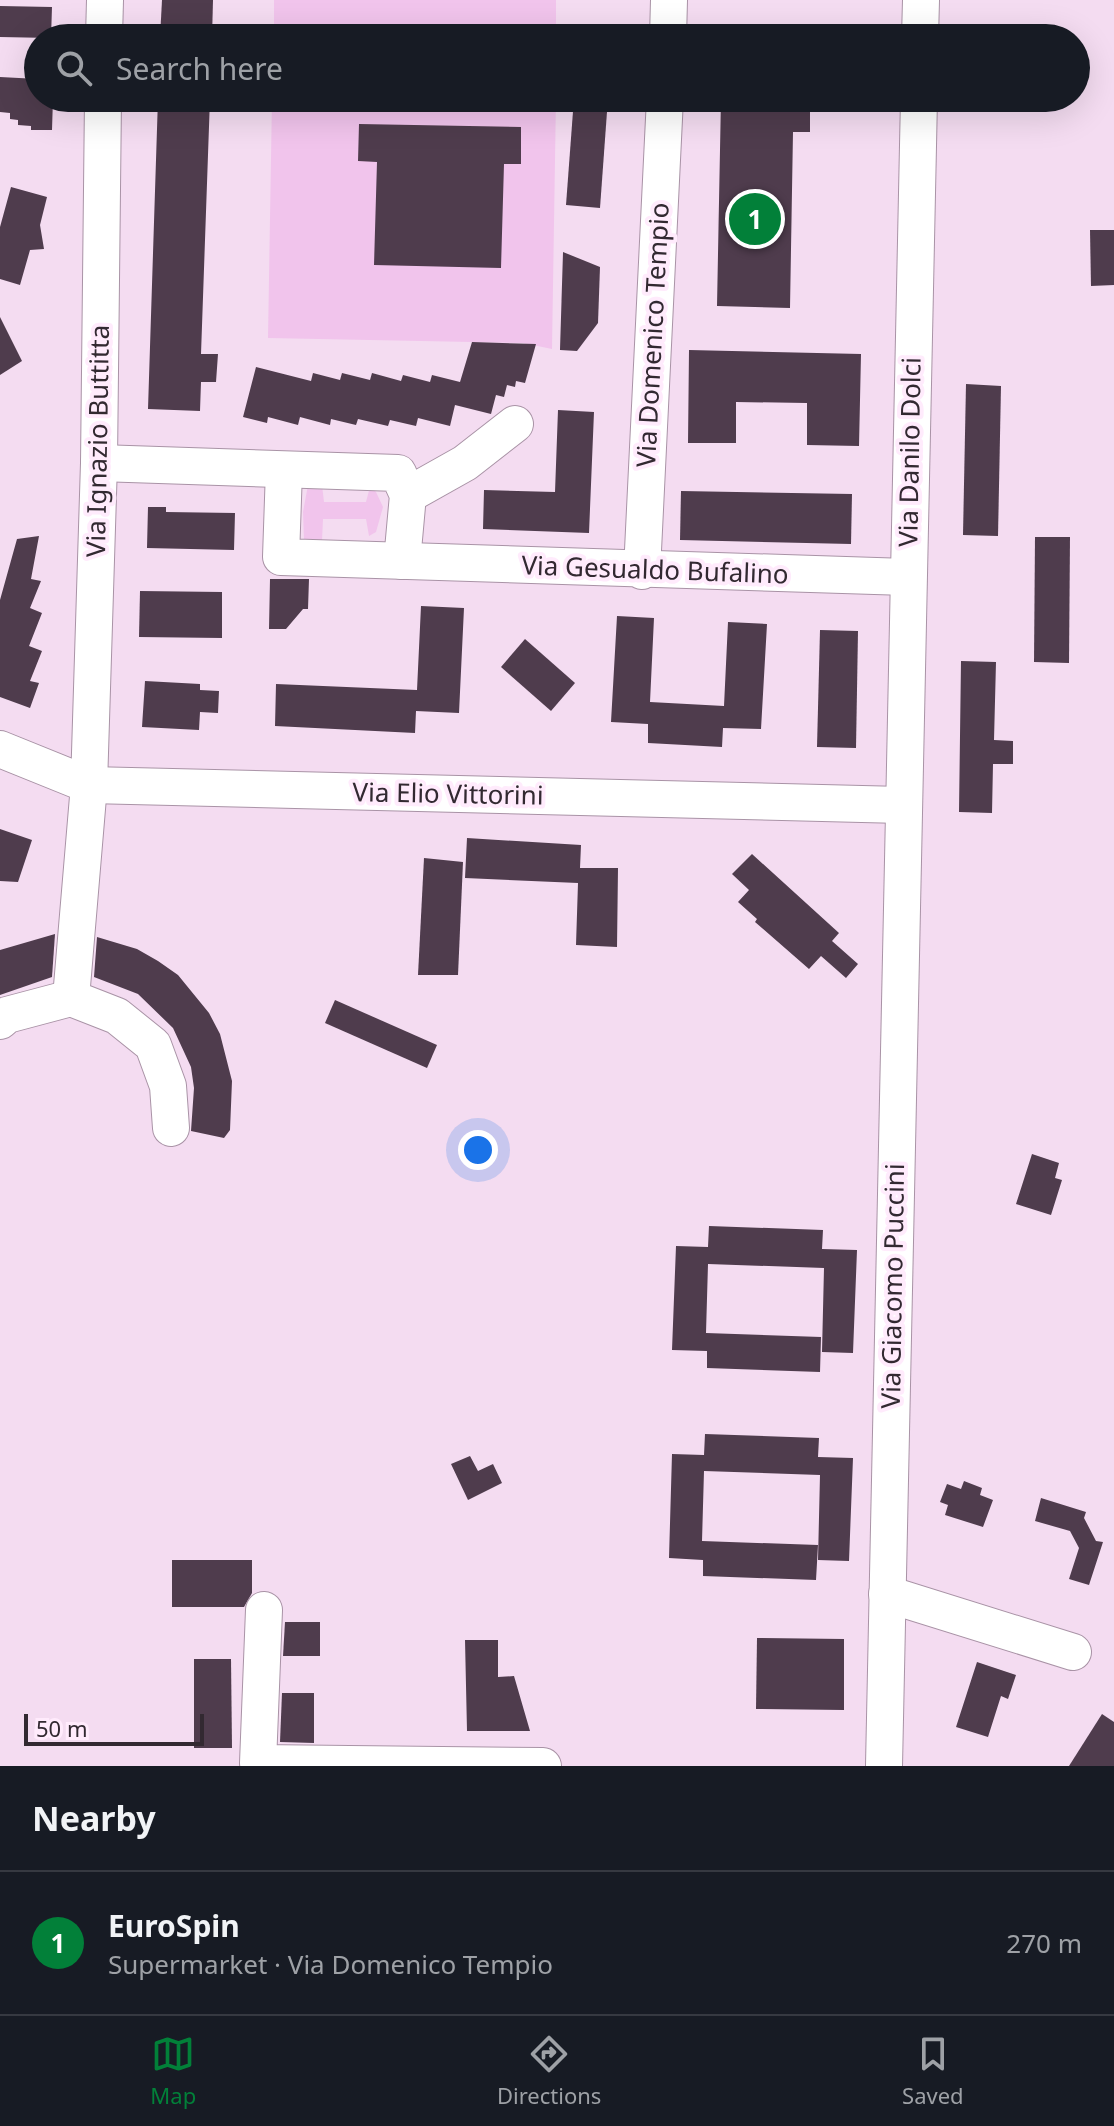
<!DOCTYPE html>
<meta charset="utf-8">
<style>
:root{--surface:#171b24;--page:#20242c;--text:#f1f3f6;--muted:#9ea1a6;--line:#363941;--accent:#028039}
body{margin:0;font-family:"Noto Sans",sans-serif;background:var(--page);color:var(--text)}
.scale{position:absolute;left:24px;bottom:20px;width:180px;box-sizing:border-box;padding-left:8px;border:4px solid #322931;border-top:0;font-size:22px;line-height:28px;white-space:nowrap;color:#322931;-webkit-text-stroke:6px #ffebfc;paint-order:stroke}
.you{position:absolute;left:478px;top:1150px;width:28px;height:28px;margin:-20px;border:6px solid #fff;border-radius:50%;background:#1a73e8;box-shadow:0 0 0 12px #1a73e833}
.badge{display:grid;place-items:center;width:52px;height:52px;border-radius:50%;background:var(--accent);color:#fff;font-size:26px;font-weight:700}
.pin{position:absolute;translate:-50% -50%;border:4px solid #fff;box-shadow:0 2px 8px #0006}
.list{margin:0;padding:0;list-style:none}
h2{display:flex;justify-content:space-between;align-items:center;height:104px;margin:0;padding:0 32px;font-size:34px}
h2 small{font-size:26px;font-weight:400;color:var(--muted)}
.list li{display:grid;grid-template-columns:52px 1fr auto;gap:24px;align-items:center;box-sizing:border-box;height:144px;padding:0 32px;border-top:2px solid var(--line)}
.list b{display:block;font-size:30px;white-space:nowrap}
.list p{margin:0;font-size:26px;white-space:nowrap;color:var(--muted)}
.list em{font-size:26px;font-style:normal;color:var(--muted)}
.icon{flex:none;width:44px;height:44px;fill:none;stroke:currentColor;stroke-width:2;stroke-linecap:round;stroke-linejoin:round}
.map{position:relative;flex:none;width:1114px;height:1766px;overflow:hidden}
.search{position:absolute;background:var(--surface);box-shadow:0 8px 32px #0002;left:24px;right:24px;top:24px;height:88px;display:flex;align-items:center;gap:20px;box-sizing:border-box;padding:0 28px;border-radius:44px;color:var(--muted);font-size:30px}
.sheet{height:248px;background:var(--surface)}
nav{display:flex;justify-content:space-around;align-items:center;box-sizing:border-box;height:112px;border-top:2px solid var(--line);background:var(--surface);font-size:22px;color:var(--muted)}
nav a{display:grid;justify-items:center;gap:4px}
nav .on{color:var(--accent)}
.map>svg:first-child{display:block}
.green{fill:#f1c4ec}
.building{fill:#4f3c4d}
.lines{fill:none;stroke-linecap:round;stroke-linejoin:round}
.minor-casing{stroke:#a993a6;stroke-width:38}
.minor{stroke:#fff;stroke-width:36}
.labels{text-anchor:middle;stroke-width:8;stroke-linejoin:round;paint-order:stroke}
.street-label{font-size:26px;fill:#322931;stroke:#ffebfc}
</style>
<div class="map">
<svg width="1114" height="1766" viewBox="0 0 1114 1766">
<rect width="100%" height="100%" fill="#f4dcf1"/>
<g class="green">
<rect x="274" y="0" width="282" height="38"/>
<path d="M 272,98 L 556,98 L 552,349 L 523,343 L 268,338 Z"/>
<path d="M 308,485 L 322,485 L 324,502 L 366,502 L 370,487 L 376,492 L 383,507 L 376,532 L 369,536 L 366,519 L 323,519 L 322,541 L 304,540 L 303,512 Z"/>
</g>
<g class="building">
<path d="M 162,0 L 213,0 L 212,38 L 160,38 Z"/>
<path d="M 0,6 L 52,7 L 51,38 L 0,37 Z"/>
<path d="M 0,77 L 38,79 L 38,98 L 53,98 L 52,130 L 31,130 L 31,126 L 18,125 L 18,120 L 10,119 L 10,113 L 0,112 Z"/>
<path d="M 158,98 L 210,98 L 201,354 L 218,354 L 216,382 L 201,382 L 200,411 L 148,409 Z"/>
<path d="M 574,98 L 608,98 L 600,208 L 566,205 Z"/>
<path d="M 721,98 L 810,98 L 810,132 L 793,132 L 790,308 L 717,306 Z"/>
<path d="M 359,124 L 521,127 L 521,164 L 504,164 L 501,268 L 374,265 L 377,162 L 358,161 Z"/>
<path d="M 11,187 L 47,197 L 40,225 L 44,249 L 30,250 L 20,285 L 0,279 L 0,227 Z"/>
<path d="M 1090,230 L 1114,230 L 1114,285 L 1091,286 Z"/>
<path d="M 563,252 L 600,267 L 598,323 L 577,351 L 560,350 Z"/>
<path d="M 0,317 L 22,361 L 0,375 Z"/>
<path d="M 472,342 L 536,344 L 525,383 L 516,381 L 515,387 L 507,385 L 504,397 L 496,395 L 491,414 L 455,405 L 450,426 L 418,418 L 416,426 L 390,420 L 388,426 L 358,419 L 356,425 L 331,419 L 330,425 L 300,417 L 298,425 L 268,417 L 267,423 L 243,417 L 256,367 L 311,381 L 313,373 L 340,380 L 342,373 L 370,380 L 372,373 L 401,381 L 403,375 L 430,382 L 432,375 L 460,382 Z"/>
<path d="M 689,350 L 861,354 L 859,446 L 807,445 L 807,403 L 736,402 L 736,443 L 688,443 Z"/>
<path d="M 966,384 L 1001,386 L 998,536 L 963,535 Z"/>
<path d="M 558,410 L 594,412 L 589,533 L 483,529 L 484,490 L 555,492 Z"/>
<path d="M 681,491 L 852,494 L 851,544 L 680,540 Z"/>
<path d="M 148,507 L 166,507 L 166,512 L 235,513 L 234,550 L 147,548 Z"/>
<path d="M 39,536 L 31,579 L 41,581 L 30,608 L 42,613 L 29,646 L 42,651 L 30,681 L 39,683 L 30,708 L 0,697 L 0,600 L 17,539 Z"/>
<path d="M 1035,537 L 1070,537 L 1069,663 L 1034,662 Z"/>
<path d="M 270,579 L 309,579 L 308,609 L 303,609 L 286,629 L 269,629 Z"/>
<path d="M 140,591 L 222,592 L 222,638 L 139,637 Z"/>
<path d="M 421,606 L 464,608 L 459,713 L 416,711 L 415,733 L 275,726 L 276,684 L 417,690 Z"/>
<path d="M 617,616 L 654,618 L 650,702 L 724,706 L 728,622 L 767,624 L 761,729 L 723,728 L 722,747 L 648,743 L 648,724 L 611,722 Z"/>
<path d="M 820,630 L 858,631 L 856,748 L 817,747 Z"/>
<path d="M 525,639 L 575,683 L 551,711 L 501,667 Z"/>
<path d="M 961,661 L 996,662 L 994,740 L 1013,741 L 1013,764 L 993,764 L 992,813 L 959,812 Z"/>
<path d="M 145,681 L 200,684 L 200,690 L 219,691 L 218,713 L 200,712 L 199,730 L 142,727 Z"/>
<path d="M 0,829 L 32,840 L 18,882 L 0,881 Z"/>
<path d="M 467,838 L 581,845 L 580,868 L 618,868 L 617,947 L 576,945 L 578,883 L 465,878 Z"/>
<path d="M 752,854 L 839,933 L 832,941 L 858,964 L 846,978 L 821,956 L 809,969 L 755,922 L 757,919 L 738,902 L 749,890 L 732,874 Z"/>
<path d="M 424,858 L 463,862 L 458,975 L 418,975 Z"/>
<path d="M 55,934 L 52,977 L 0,995 L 0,950 Z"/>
<path d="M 97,937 L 137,949 L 158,961 L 178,975 L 209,1013 L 220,1034 L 232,1081 L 230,1130 L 224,1138 L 191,1131 L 194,1088 L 191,1067 L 173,1028 L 138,994 L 94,977 Z"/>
<path d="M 335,1000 L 437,1045 L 427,1068 L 325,1023 Z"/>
<path d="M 1032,1154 L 1059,1163 L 1055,1178 L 1062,1180 L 1051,1215 L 1016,1204 Z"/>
<path d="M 709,1226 L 823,1230 L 822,1249 L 857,1250 L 853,1353 L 822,1352 L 824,1268 L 708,1264 L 706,1333 L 821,1337 L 820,1372 L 707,1368 L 707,1351 L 672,1350 L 676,1246 L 708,1247 Z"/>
<path d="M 705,1434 L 819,1438 L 818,1457 L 853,1458 L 849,1561 L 818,1560 L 820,1475 L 704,1471 L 702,1541 L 818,1545 L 816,1580 L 703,1576 L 703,1560 L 669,1558 L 672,1454 L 704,1455 Z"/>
<path d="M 470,1456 L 478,1471 L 493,1464 L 502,1483 L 468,1500 L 451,1464 Z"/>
<path d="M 964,1481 L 982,1488 L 980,1495 L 993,1500 L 983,1527 L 945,1515 L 948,1505 L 940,1502 L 947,1484 L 961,1489 Z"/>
<path d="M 1041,1498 L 1086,1512 L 1084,1518 L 1096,1541 L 1103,1542 L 1089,1585 L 1069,1579 L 1079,1548 L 1070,1531 L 1035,1521 Z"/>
<path d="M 172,1560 L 252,1560 L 252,1593 L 244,1607 L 172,1607 Z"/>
<path d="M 285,1622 L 320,1622 L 320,1656 L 283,1656 Z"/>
<path d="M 757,1638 L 844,1639 L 844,1710 L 756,1709 Z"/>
<path d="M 465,1640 L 498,1640 L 498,1677 L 514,1676 L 530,1731 L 467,1731 Z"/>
<path d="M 194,1659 L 231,1659 L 232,1748 L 194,1748 Z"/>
<path d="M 977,1662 L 1016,1675 L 1008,1699 L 1001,1696 L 988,1737 L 956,1727 Z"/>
<path d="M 282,1693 L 314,1693 L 314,1743 L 280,1742 Z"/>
<path d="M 1102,1714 L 1114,1722 L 1114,1766 L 1069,1766 Z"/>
</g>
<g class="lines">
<g class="minor-casing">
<g id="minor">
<path d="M 104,38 L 105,0"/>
<path d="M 668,38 L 669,0"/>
<path d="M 920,38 L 921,0"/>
<path d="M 99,463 L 398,473 L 408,495 L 402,561"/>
<path d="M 284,470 L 281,557 L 907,577"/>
<path d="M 408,495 L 465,463 L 515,424"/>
<path d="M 642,571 L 665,98"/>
<path d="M 0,749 L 89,785 L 902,805"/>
<path d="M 71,998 L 89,785 L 99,463 L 103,98"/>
<path d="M 0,1021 L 7,1015 L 71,998 L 117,1016 L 153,1045 L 168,1086 L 171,1128"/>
<path d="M 887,1594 L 1073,1652"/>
<path d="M 264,1610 L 258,1763 L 543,1766"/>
<path d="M 884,1766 L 919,98"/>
</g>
</g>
<use href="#minor" class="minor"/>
</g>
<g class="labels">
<g class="street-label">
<text transform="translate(653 335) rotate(-87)" y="9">Via Domenico Tempio</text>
<text transform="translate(98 441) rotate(-89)" y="9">Via Ignazio Buttitta</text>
<text transform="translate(910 452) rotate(-89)" y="9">Via Danilo Dolci</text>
<text transform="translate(655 570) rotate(2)" y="9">Via Gesualdo Bufalino</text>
<text transform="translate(448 794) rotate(1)" y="9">Via Elio Vittorini</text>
<text transform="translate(893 1286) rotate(-89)" y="9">Via Giacomo Puccini</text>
</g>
</g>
</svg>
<div class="scale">50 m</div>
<div class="you"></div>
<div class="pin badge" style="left:755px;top:219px">1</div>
<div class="search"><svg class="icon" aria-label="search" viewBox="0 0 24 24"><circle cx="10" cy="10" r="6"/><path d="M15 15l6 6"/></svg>Search here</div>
</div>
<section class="sheet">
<h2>Nearby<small></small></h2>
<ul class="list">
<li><span class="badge">1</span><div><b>EuroSpin</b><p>Supermarket · Via Domenico Tempio</p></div><em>270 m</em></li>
</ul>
</section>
<nav>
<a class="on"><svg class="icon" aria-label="map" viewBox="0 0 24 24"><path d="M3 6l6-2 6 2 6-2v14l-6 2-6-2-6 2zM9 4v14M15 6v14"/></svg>Map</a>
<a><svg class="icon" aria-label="directions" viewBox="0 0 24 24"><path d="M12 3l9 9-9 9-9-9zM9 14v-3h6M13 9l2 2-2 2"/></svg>Directions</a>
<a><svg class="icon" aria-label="saved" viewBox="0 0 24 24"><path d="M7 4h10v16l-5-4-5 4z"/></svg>Saved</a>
</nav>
